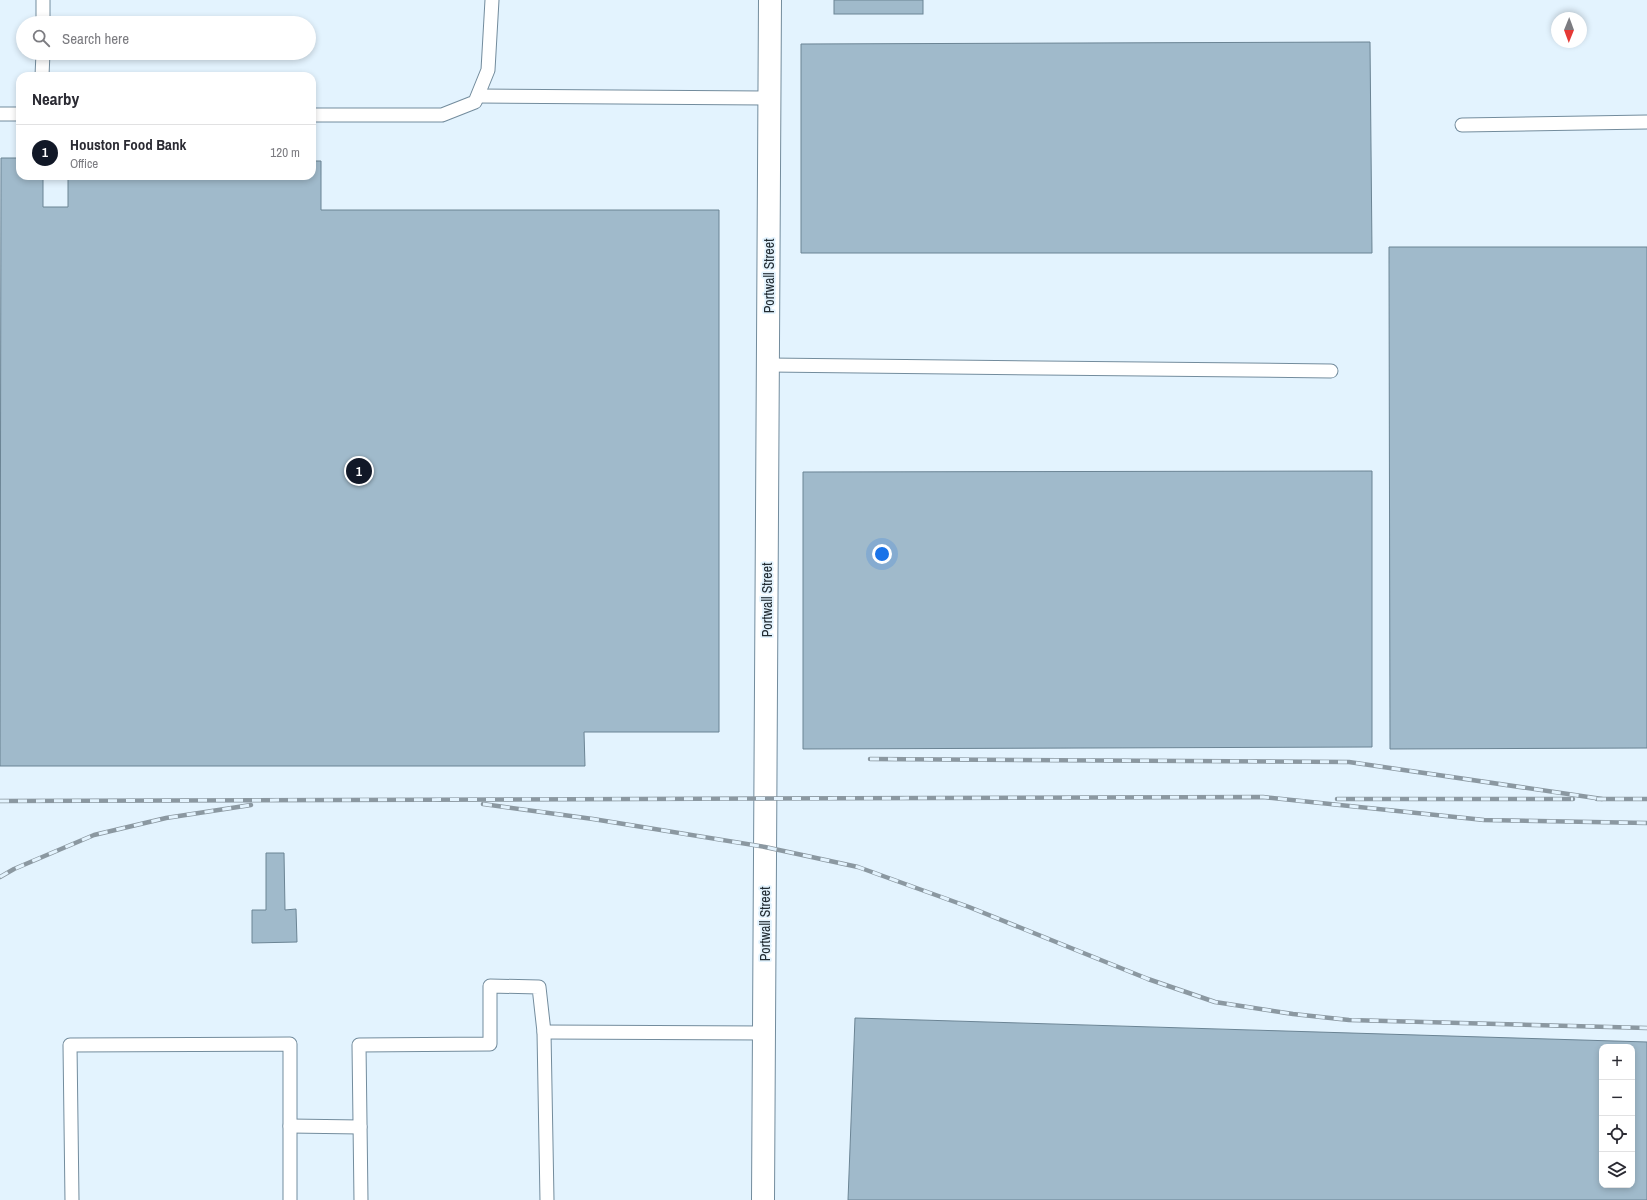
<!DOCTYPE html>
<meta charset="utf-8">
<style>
:root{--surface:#fff;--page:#f2f2f3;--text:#2b2b33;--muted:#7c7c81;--line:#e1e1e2;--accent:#111827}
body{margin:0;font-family:"Archivo Narrow",sans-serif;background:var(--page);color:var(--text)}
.controls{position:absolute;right:12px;bottom:12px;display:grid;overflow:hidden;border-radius:8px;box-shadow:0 2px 6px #0003}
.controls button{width:36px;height:36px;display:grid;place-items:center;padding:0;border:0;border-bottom:1px solid var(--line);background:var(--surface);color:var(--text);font:20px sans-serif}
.compass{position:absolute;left:1551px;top:12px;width:36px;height:36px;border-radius:50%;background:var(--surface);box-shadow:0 2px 6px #0003;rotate:181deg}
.you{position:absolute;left:882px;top:554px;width:14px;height:14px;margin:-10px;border:3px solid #fff;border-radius:50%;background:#1a73e8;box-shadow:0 0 0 6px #1a73e833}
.badge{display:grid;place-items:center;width:26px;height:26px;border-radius:50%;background:var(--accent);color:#fff;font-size:13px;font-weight:700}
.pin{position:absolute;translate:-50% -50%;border:2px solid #fff;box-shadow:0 1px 4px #0006}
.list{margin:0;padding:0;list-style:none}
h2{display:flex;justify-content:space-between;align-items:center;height:52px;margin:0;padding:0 16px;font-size:17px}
h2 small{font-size:13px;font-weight:400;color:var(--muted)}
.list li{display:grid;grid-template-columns:26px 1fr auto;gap:12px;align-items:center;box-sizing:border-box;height:56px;padding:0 16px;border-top:1px solid var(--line)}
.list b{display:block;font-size:15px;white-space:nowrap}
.list p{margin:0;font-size:13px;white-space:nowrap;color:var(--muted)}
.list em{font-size:13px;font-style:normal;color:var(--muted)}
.icon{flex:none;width:22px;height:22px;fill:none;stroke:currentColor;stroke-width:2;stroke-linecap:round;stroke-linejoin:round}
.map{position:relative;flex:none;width:1647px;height:1200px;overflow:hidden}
.search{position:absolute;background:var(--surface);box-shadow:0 2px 6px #0003;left:16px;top:16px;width:300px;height:44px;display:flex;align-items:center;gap:10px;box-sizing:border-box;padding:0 14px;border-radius:22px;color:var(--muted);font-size:15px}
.panel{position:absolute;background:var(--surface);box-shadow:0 2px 6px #0003;left:16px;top:72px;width:300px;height:108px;border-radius:12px}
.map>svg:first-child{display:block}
.building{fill:#a0bacb;stroke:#6b8494;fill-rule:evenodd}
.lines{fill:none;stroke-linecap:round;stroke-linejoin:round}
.service-casing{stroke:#738c9d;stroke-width:15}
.minor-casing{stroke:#738c9d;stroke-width:24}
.service{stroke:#fff;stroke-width:13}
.minor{stroke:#fff;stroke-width:22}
.rail-casing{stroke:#8b98a1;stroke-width:4.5}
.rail{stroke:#e3f3fe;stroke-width:3;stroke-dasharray:9;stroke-linecap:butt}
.labels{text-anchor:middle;stroke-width:3.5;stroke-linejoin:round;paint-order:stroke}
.street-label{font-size:14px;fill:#212b32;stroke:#e3f3fe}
</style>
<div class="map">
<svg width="1647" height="1200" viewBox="0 0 1647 1200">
<rect width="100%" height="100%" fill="#e3f3fe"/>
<g class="building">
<rect x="834" y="0" width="89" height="14"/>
<path d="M 1370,42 L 1372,253 L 801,253 L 801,44 Z"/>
<path d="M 1,158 L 20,158 L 20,176 L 43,176 L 43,207 L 68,207 L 68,176 L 312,176 L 312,161 L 321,161 L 321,210 L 719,210 L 719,732 L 584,732 L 585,766 L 0,766 Z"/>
<path d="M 1389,247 L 1647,247 L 1647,748 L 1390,749 Z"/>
<path d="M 1372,471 L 1372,747 L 803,749 L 803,472 Z"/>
<path d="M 266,853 L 284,853 L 285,910 L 296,909 L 297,942 L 252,943 L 252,910 L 266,910 Z"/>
<path d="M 855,1018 L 1647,1042 L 1647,1200 L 848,1200 ZM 1602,1047 L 1632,1047 L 1632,1185 L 1602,1185 Z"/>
</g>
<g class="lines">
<g class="service-casing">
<g id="service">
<path d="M 43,23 L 43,0"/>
<path d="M 42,76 L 43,53"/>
<path d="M 478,96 L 770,98"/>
<path d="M 0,114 L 20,114"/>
<path d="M 312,115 L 442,115 L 475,102 L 488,70 L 492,0"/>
<path d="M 1462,125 L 1647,122"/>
<path d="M 769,365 L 1331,371"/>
<path d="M 544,1032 L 764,1033"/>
<path d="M 290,1126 L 360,1127"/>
<path d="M 72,1200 L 70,1045 L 290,1044 L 290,1200"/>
<path d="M 361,1200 L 359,1045 L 490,1044 L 490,986 L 539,987 L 544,1032 L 547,1200"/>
</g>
</g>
<g class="minor-casing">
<path id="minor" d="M 763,1200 L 770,0"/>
</g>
<use href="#service" class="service"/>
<use href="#minor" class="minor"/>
<g class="rail-casing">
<g id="rail">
<path d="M 870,759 L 1349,762 L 1602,799"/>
<path d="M 1337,799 L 1573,799"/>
<path d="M 1597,799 L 1647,799"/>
<path d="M 0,801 L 1263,797 L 1484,820 L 1647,823"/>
<path d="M 483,804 L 593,819 L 765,847 L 858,867 L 969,907 L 1148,979 L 1215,1002 L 1293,1014 L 1349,1020 L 1647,1028"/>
<path d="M 0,877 L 14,869 L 94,835 L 166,818 L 251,805"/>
</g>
</g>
<use href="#rail" class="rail"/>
</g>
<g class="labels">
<g class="street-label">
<text transform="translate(769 276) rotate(-90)" y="5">Portwall Street</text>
<text transform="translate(767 600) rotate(-90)" y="5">Portwall Street</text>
<text transform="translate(765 924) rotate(-90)" y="5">Portwall Street</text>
</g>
</g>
</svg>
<div class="controls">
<button>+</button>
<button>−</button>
<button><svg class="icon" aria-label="locate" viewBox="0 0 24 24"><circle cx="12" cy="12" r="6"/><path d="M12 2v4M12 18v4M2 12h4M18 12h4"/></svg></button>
<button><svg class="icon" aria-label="layers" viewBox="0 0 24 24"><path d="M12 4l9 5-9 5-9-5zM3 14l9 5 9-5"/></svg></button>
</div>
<svg class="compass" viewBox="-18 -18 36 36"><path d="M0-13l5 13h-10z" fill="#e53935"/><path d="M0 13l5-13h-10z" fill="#7c7c81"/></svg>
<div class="you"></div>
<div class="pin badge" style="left:359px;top:471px">1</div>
<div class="search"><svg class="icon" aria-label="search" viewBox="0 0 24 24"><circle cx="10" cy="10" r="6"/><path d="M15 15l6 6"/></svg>Search here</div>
<section class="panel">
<h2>Nearby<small></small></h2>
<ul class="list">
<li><span class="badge">1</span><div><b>Houston Food Bank</b><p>Office</p></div><em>120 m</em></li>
</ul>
</section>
</div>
